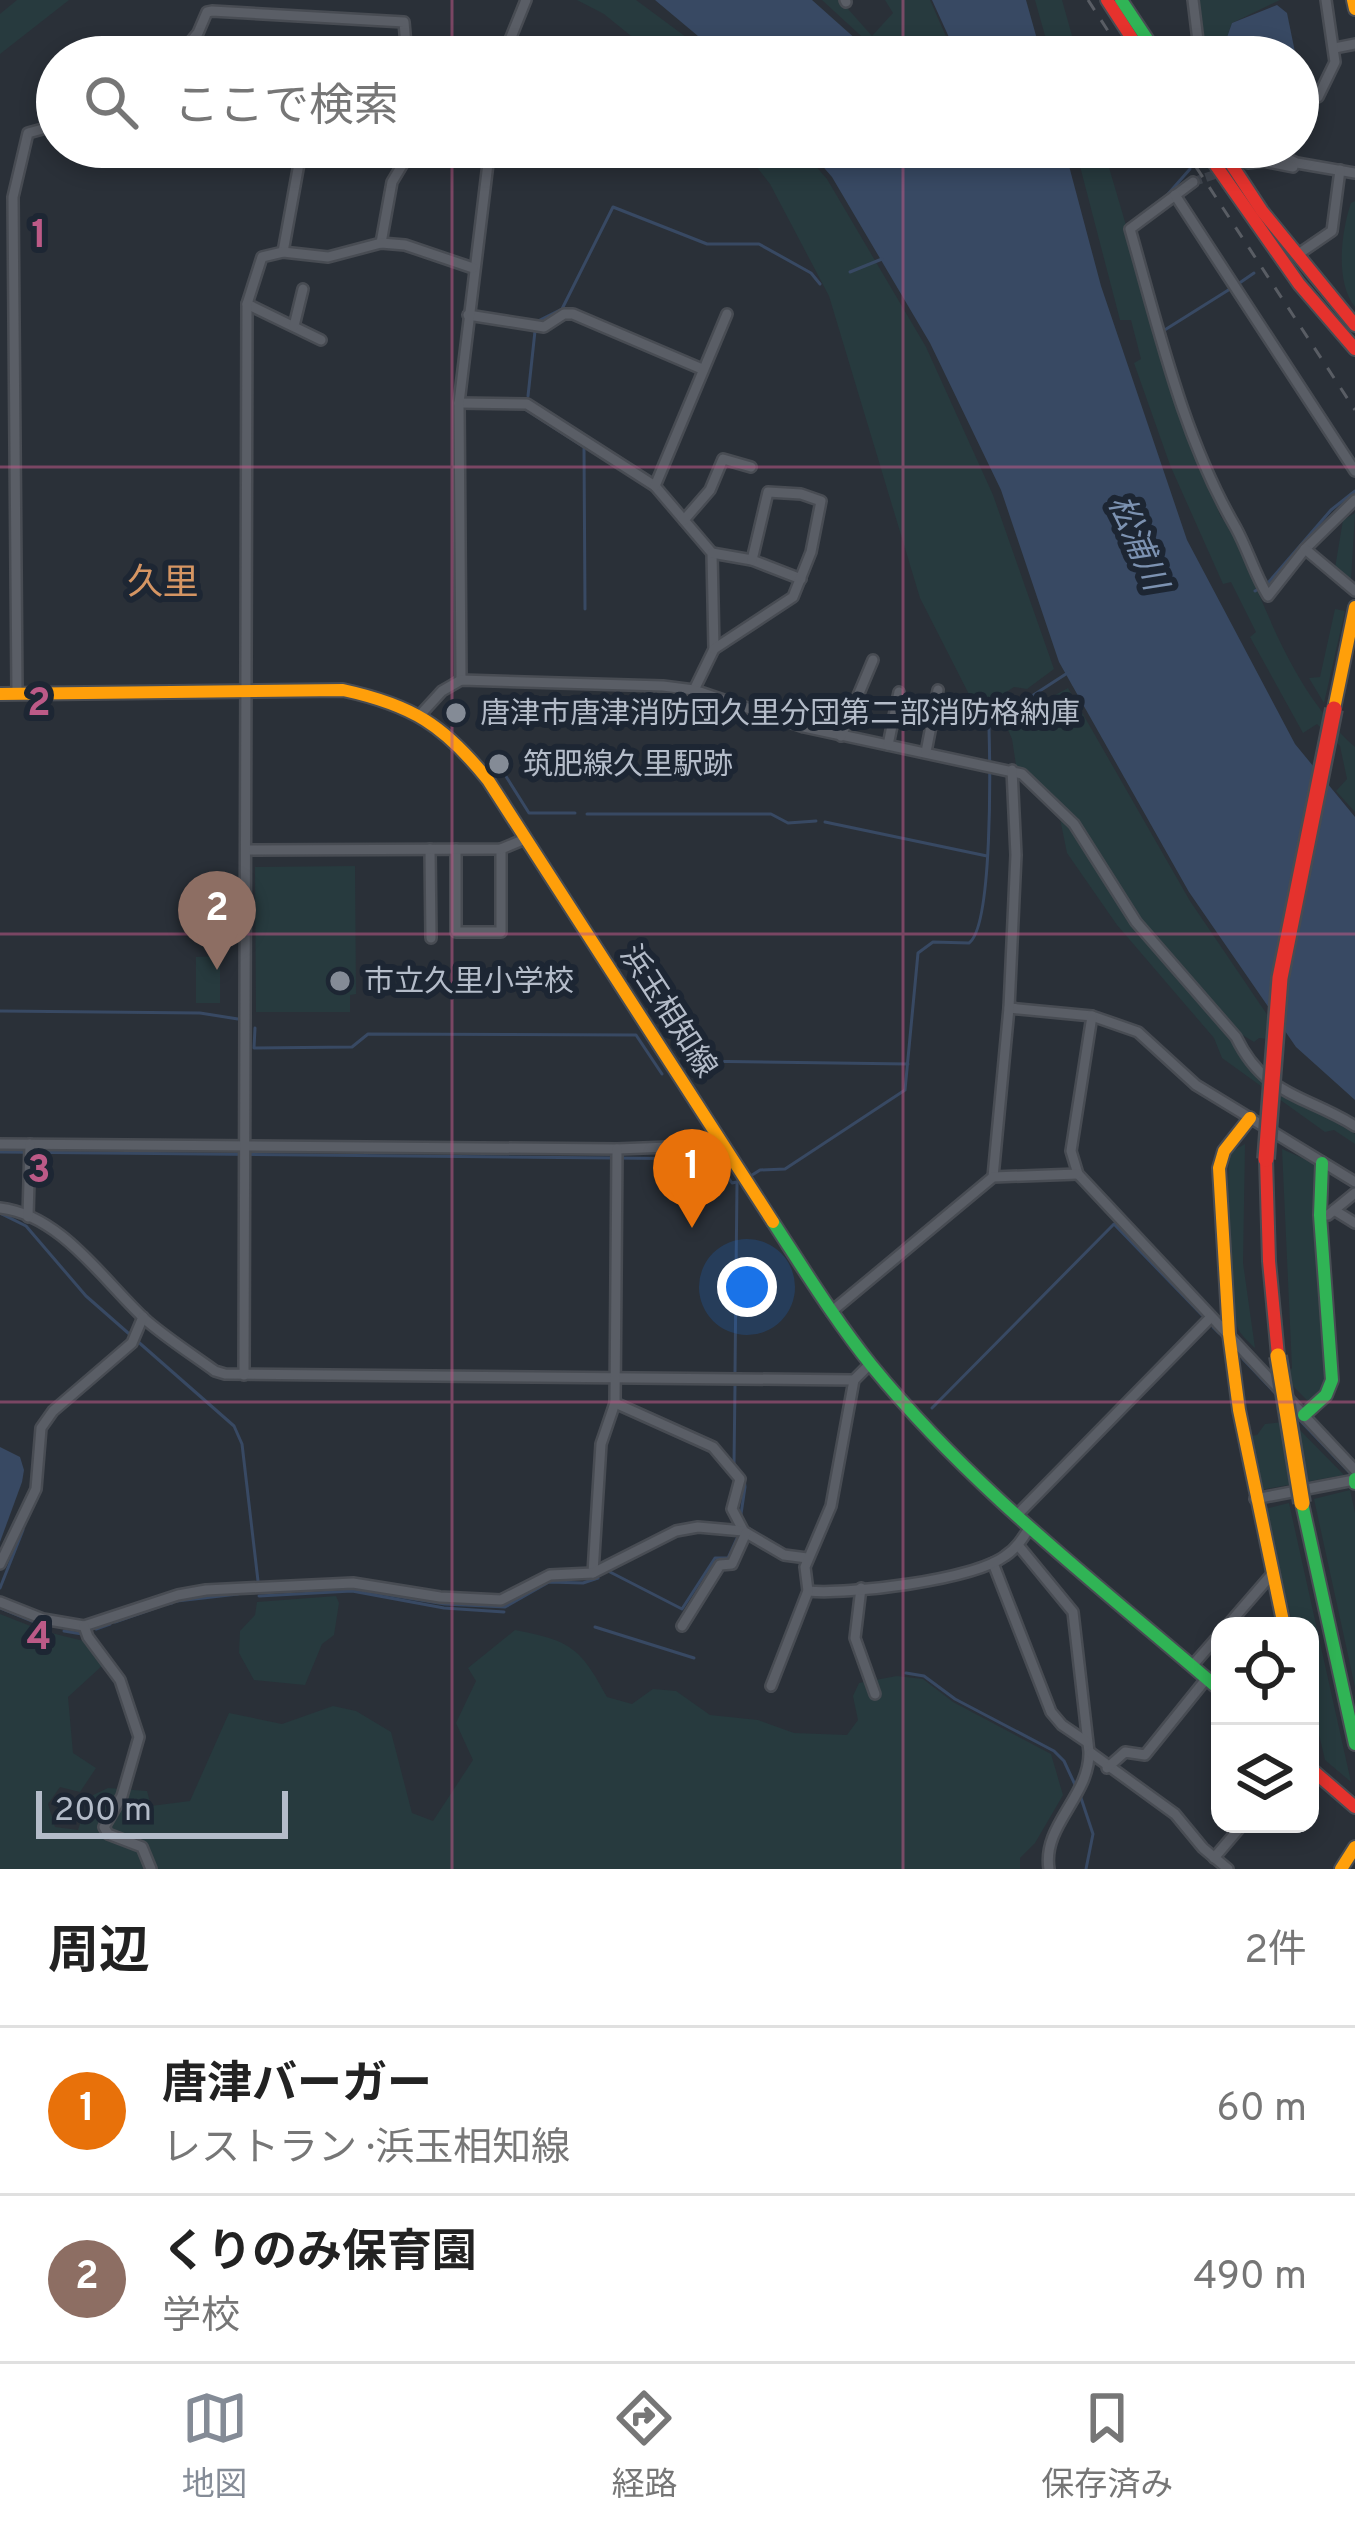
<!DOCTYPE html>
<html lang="ja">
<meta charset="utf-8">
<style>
:root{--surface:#fff;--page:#f2f2f2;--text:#222;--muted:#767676;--line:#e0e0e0;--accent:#848b96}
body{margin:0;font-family:Overpass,"Noto Sans JP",sans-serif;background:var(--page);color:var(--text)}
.controls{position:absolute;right:36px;bottom:36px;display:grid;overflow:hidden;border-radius:24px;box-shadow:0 6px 18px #0003}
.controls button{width:108px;height:108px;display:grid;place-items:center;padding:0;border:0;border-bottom:3px solid var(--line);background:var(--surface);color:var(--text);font:60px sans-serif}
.scale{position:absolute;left:36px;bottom:30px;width:252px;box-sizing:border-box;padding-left:12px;border:6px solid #b4bcc9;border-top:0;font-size:33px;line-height:42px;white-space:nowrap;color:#b4bcc9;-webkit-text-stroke:9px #1d2633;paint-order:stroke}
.you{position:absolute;left:747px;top:1287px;width:42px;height:42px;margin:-30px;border:9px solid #fff;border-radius:50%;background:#1a73e8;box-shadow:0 0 0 18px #1a73e833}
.badge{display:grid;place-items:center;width:78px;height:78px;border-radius:50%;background:var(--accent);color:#fff;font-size:39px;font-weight:700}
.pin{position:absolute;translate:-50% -99px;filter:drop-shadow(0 3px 6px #0008)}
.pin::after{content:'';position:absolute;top:63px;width:42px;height:36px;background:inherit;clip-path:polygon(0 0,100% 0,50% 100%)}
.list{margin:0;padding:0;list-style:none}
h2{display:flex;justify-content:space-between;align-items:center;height:156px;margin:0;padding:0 48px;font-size:51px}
h2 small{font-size:39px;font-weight:400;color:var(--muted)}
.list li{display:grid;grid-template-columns:78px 1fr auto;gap:36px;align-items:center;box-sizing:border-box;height:168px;padding:0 48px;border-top:3px solid var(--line)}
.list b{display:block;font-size:45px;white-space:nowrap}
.list p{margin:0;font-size:39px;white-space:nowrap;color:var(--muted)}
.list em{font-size:39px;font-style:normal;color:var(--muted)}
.icon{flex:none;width:66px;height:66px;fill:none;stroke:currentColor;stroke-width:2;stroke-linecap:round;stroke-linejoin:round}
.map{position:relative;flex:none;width:1355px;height:1869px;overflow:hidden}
.search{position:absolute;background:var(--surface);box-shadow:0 6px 18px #0003;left:36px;right:36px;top:36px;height:132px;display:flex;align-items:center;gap:30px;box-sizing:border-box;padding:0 42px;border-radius:66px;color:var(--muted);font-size:45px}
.sheet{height:492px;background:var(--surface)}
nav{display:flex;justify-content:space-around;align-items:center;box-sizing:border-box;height:168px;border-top:3px solid var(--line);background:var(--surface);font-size:33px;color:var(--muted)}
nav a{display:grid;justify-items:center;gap:6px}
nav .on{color:var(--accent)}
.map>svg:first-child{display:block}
.green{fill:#273a3e}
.water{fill:#384963}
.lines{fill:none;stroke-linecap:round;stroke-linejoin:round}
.stream{stroke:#384963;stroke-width:3}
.street-tunnel{stroke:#3f454e;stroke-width:9;stroke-dasharray:9 4.5;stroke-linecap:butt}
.street-casing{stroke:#484c53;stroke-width:14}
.fast-casing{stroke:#484c53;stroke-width:16}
.slow-casing{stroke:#484c53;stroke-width:16}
.jam-casing{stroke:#484c53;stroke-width:16}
.street{stroke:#5a5e66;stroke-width:9}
.fast{stroke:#30b455;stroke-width:12}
.slow{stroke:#ff9f0a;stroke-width:12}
.jam{stroke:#e5322d;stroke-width:12}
.rail{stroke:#595d64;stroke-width:3;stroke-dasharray:12 12;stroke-linecap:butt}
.slow-bridge-casing{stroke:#474c53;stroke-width:20;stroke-linecap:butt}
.jam-bridge-casing{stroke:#474c53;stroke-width:20;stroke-linecap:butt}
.slow-bridge{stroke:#ff9f0a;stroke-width:15}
.jam-bridge{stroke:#e5322d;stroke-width:15}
.grid{fill:none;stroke:#bc5a87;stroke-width:3;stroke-opacity:0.55}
.poi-dot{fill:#848b96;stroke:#1d2633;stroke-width:4.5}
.labels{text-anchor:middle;stroke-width:12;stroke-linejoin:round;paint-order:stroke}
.poi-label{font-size:30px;fill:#b4bcc9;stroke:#1d2633;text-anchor:start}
.street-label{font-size:30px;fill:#b4bcc9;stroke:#1d2633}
.water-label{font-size:33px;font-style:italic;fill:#7c92b1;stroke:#1d2633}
.quarter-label{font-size:36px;fill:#d59563;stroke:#1d2633}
.grid-label{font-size:39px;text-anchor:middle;font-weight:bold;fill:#bc5a87;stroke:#1d2633;stroke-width:12;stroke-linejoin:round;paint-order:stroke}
</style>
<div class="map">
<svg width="1355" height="1869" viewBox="0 0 1355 1869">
<rect width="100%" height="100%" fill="#2a3038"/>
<g class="green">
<path d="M 17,0 L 69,0 L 0,54 L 0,14 Z"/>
<path d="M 577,0 L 636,0 L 713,57 L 657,57 L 604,14 Z"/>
<path d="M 822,0 L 840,0 L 872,36 L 893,13 L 885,0 L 930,0 L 955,57 L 884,57 Z"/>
<path d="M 1035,0 L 1062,0 L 1078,57 L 1051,57 Z"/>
<path d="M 1199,0 L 1280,0 L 1232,23 L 1225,43 L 1207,57 Z"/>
<path d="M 741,147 L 799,147 L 827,179 L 926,347 L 993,495 L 1054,669 L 1027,689 L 1014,687 L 1000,696 L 1019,724 L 1033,719 L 1033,707 L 1068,688 L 1190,901 L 1285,1041 L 1259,1038 L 1254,1042 L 1236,1031 L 1230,1038 C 1261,1095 1305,1102 1355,1134 L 1355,1144 L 1334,1130 L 1325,1132 L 1222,1058 L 1214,1038 L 1117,925 L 1067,853 L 1056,799 L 1016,765 L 1012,739 L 997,705 L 978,712 L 920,598 L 829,296 L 770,184 Z"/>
<path d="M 1075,147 L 1103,147 L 1190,443 L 1221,517 L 1233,530 C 1265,607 1292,691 1355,747 L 1355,812 L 1336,791 L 1347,779 L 1340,746 L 1317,724 L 1303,733 L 1250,637 L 1256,632 L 1231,582 L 1223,584 L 1170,465 L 1134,363 L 1141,359 L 1131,320 L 1120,320 Z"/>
<path d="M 1355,201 L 1355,307 C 1335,282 1341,232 1351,203 Z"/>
<path d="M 1355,513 L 1351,580 L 1335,568 L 1343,520 Z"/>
<path d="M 1335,609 L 1345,611 L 1324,703 L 1309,678 L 1320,677 Z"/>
<path d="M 355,866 L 356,994 L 350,995 L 350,1012 L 256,1012 L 255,867 Z"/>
<path d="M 220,956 L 220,1003 L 196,1003 L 196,957 Z"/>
<path d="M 1245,1144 L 1243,1263 L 1255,1348 C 1249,1342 1240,1335 1237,1326 C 1228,1299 1224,1179 1231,1152 Z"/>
<path d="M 1282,1149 L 1318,1165 L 1313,1216 L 1325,1380 L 1321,1391 L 1308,1401 L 1284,1377 L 1292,1368 Z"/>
<path d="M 1291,1421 L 1344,1475 L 1260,1490 L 1251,1436 L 1257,1435 L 1265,1424 Z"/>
<path d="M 1350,1490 L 1355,1513 L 1355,1687 L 1314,1499 Z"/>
<path d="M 1289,1503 L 1351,1782 L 1325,1760 L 1310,1696 L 1310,1626 L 1293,1626 L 1265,1509 Z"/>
<path d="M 336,1596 L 339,1603 L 334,1635 L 322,1644 L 305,1685 L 254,1680 L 239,1653 L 240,1631 L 255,1615 L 257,1602 Z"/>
<path d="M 0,1614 L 43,1631 L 84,1641 L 103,1665 L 68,1697 L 73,1753 L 96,1768 L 80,1792 L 60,1787 L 48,1804 L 55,1827 L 78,1830 L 89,1797 L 108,1788 L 147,1791 L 151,1806 L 190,1801 L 229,1713 L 282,1724 L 333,1706 L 356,1711 L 391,1732 L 412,1813 L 433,1821 L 473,1760 L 456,1723 L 476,1681 L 468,1668 L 515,1630 C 571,1641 580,1647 607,1697 L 632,1704 L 653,1689 L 676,1691 L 710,1715 L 758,1720 L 794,1733 L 847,1735 L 858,1720 L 853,1696 L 859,1683 L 897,1676 L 923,1679 L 953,1702 L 1051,1754 L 1063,1795 L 1035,1843 L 1020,1858 L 1020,1869 L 0,1869 Z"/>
</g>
<g class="water">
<path d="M 655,0 L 812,0 L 876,57 L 723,57 Z"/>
<path d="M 932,0 L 1026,0 L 1042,57 L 958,57 Z"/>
<path d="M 1277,5 L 1287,13 L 1296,57 L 1234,57 L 1225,43 L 1232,23 Z"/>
<path d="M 806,147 L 1064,147 L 1101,286 L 1187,540 L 1295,744 L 1355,817 L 1355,1100 L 1296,1047 L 1189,892 L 1059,662 L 1001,490 L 930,343 L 832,177 Z"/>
<path d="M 0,1447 L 20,1457 L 24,1470 L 22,1482 L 0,1542 Z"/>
</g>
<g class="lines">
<g class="stream">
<path d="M 1211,57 L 1228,45"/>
<path d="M 1168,194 L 1190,169"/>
<path d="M 850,272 L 882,259"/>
<path d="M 1238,284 L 1254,273"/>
<path d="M 540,320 L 562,309 L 613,207 L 707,244 L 759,244 L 811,273 L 820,284"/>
<path d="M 1162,328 L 1163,331 L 1230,289"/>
<path d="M 528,396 L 535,331"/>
<path d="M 525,409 L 584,447 L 585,609"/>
<path d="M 1255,591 L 1267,584 L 1331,510 L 1355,491"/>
<path d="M 1018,705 L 1069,672"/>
<path d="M 502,770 L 529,813 L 575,813"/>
<path d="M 587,814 L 771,814 L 788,823 L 816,821"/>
<path d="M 825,822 L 987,856"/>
<path d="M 0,1011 L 200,1013 L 238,1019"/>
<path d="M 255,1028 L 254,1048 L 352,1047 L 368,1034 L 636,1035 L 662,1074"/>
<path d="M 690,1061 L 908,1064"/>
<path d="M 0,1152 L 715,1159 L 732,1183 L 741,1181"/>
<path d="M 749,1177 L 760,1170 L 785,1169 L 905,1090 L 918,953 L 933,942 L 969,943 C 993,926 990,763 989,728 L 994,720"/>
<path d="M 0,1213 L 26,1226 L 86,1296 L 234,1426 L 242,1444 L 258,1581"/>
<path d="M 1213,1327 L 1219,1333"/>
<path d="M 1243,1359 L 1279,1397"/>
<path d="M 735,1372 L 737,1183"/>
<path d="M 735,1385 L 734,1464 L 744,1477 L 745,1487 L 741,1514"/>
<path d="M 932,1408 L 1114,1224 L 1202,1315"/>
<path d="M 1293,1413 L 1353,1476"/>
<path d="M 610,1572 L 682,1609 L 715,1558 L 728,1558 L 738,1536"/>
<path d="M 0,1588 L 23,1530"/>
<path d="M 347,1588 L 445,1604 L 505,1607 L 549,1582 L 583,1583 L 598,1578"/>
<path d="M 249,1593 L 319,1589"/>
<path d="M 259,1596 L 352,1591 L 444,1608 L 504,1612"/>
<path d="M 177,1601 L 238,1594"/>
<path d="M 167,1604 L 172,1603"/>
<path d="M 0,1608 L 37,1623"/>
<path d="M 115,1622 L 161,1606"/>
<path d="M 595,1627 L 694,1658"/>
<path d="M 96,1629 L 110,1624"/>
<path d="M 64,1631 L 82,1634"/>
<path d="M 906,1673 L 924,1676 L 955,1699 L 1054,1751 L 1064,1761 L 1077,1789"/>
<path d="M 1081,1798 L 1093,1834 L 1086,1869"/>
</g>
<path class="street-tunnel" d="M 1193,182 L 1248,163"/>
<g class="street-casing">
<g id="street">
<path d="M 845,0 L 846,2"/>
<path d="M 1193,0 L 1200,57"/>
<path d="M 1335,48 L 1355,44"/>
<path d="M 178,57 L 198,33 L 207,12 L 212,11 L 404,22 L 407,57"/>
<path d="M 503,57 L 526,0"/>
<path d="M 1298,102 L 1318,97 L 1335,62 L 1326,0"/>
<path d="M 1262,147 L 1297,163 L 1355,173"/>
<path d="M 1248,163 L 1263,161 L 1293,167"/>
<path d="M 1193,182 L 1130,229 C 1159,330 1183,437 1236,528 C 1248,550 1255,575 1268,596 L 1305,549 L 1355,500"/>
<path d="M 1175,195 L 1355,471"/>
<path d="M 381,243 L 392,182 L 413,147"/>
<path d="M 283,252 L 302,147"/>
<path d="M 1297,255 L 1332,231 L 1340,170"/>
<path d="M 247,304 L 321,340"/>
<path d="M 468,315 L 544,327 L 564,314 L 573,314 L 702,369"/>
<path d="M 294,326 L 303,289"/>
<path d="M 459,403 L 527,404 L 655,486 L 712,553 L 714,649 L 694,690"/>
<path d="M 655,486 L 727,314"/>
<path d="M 684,520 L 710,490 L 723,459 L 751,467"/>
<path d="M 1305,549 L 1355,591"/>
<path d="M 712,553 L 752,560 L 801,579"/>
<path d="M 714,649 L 793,597 L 811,552 L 821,501 L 801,494 L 768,492 L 752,560"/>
<path d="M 461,680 L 459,403 L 490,147"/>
<path d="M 17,693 L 13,197 L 28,133 L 57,125"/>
<path d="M 421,714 L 442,691 L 461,680 L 663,686 L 694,690 L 804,727 L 1022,774 L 1074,824 L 1136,922 L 1236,1037 C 1265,1097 1306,1095 1355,1126"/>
<path d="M 841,736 L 873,660"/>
<path d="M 888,745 L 899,692"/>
<path d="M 926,752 L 938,690"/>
<path d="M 430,849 L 431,938"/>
<path d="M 456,849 L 456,932 L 501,932 L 501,849"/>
<path d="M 246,850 L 501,849 L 525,839"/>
<path d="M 1009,1008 L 1092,1016 L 1138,1032 L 1196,1085 L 1355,1182"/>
<path d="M 1092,1016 L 1071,1151 L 1078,1174 L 1355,1470"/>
<path d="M 0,1144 L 617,1149 L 696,1146 L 719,1137"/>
<path d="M 993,1177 L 1009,1008 L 1016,855 L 1012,770"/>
<path d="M 0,1208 C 62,1215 105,1283 147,1321 C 168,1339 193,1355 215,1371 L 225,1374 L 854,1380"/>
<path d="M 1334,1210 L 1355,1223"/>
<path d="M 1320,1215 L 1328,1215 L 1355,1193"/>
<path d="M 28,1217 L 30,1144"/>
<path d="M 831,1312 L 993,1177 L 1078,1174"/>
<path d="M 244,1375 L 247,304 L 262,257 L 283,252 L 328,257 L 381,243 L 405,245 L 473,268"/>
<path d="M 615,1403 L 713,1447 L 740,1479 L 732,1509 L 743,1530"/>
<path d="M 1255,1499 L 1354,1480"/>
<path d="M 1017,1515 L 1211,1317"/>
<path d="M 1018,1545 L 1073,1612 L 1089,1752 C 1090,1796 1042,1825 1049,1869"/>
<path d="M 993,1563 L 1051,1712 L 1062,1725 L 1087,1742"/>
<path d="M 0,1564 L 36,1489 L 41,1428 L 53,1411 L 132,1343 L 143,1317"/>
<path d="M 593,1573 L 601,1444 L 615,1403 L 617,1149"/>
<path d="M 861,1588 L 855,1638 L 875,1694"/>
<path d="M 808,1591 C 848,1595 973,1580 1005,1556 C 1016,1549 1023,1538 1030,1527"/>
<path d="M 0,1602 L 43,1619 L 84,1626 L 178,1595 L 206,1590 L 353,1583 L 440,1597 L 501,1600 L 550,1575 L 593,1573 L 676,1531 L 698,1527 L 743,1531 L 784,1555 L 807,1558"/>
<path d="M 84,1626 L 88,1637 L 120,1680 L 139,1737 L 122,1796 L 104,1827 L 108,1834 L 142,1847 L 151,1869"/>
<path d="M 682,1626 L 720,1565 L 732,1564 L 746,1533"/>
<path d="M 1227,1626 L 1272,1574"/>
<path d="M 1192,1666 L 1220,1634"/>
<path d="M 771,1686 L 808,1591 L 805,1567 L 831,1506 L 854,1380 L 870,1364"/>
<path d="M 1091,1753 L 1175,1814 L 1203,1848 L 1228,1869"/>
<path d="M 1107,1768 L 1125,1752 L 1145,1755 L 1207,1678"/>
<path d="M 1214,1858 L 1243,1824"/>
</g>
</g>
<g class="fast-casing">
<g id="fast">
<path d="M 1121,0 L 1159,57"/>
<path d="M 773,1222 C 805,1271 835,1320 872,1366 C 972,1489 1101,1587 1220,1690"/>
<path d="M 1304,1415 L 1326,1395 L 1332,1380 L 1320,1215 L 1322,1163"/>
<path d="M 1355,1479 L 1355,1483"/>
<path d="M 1302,1503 L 1355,1744"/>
</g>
</g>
<g class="slow-casing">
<g id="slow">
<path d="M 1353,0 L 1355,9"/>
<path d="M 0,694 L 343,690 C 412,705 444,725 488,780 L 773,1222"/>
<path d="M 1334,709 L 1355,607"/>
<path d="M 1250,1118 L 1224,1151 L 1219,1168 L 1229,1334 L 1239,1410 L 1284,1626"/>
<path d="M 1341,1869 L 1355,1847"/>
</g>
</g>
<g class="jam-casing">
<g id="jam">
<path d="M 1107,0 L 1144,57"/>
<path d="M 1203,147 L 1299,284 L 1355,349"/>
<path d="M 1220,147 L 1262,211 L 1355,325"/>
<path d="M 1266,1159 L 1269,1261 L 1278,1356"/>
<path d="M 1310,1732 L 1310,1738"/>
<path d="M 1310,1768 L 1355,1807"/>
</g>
</g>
<use href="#street" class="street"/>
<use href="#fast" class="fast"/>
<use href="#slow" class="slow"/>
<use href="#jam" class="jam"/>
<g class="rail">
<path d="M 1088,0 L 1125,57"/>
<path d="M 1183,147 L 1355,410"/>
</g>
<g class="slow-bridge-casing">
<path id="slow-bridge" d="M 1278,1356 L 1302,1503"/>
</g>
<g class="jam-bridge-casing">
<path id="jam-bridge" d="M 1266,1159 L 1280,978 L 1334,709"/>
</g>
<use href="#slow-bridge" class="slow-bridge"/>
<use href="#jam-bridge" class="jam-bridge"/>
</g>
<path class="grid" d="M 452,0 L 452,57M 903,0 L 903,57M 452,147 L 452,1869M 903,147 L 903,1869M 0,467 L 1355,467M 0,934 L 1355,934M 0,1402 L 1355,1402"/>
<g class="poi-dot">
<circle cx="456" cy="713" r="12"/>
<circle cx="499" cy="764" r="12"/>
<circle cx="340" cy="981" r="12"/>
</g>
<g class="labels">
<g class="poi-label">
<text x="480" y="723">唐津市唐津消防団久里分団第二部消防格納庫</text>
<text x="523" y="774">筑肥線久里駅跡</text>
<text x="364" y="991">市立久里小学校</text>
</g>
<g class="street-label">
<text transform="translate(669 1011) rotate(57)" y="10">浜玉相知線</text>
</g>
<g class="water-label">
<text transform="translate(1139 542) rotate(67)" y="12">松浦川</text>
</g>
<g class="quarter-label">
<text x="163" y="594">久里</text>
</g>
</g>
<g class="grid-label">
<text x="39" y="247">1</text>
<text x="39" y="715">2</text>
<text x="39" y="1182">3</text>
<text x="39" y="1649">4</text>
</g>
</svg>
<div class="controls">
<button><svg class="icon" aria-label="locate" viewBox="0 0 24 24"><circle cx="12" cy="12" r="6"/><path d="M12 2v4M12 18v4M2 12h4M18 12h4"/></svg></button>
<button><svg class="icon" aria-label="layers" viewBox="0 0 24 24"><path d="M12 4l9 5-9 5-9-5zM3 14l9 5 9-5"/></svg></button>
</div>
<div class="scale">200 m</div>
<div class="you"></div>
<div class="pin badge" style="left:692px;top:1228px;background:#e8710a">1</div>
<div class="pin badge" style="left:217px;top:970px;background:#8d6e63">2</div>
<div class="search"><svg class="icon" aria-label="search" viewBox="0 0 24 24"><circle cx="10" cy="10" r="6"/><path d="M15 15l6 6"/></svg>ここで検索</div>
</div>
<section class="sheet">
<h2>周辺<small>2件</small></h2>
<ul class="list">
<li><span class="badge" style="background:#e8710a">1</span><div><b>唐津バーガー</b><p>レストラン · 浜玉相知線</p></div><em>60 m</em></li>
<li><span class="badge" style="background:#8d6e63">2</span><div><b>くりのみ保育園</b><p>学校</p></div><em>490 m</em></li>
</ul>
</section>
<nav>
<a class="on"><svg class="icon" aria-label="map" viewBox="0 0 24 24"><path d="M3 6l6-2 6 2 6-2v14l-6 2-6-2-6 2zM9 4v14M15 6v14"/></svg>地図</a>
<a><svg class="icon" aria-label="directions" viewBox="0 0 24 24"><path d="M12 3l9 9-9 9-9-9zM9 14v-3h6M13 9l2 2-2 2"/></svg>経路</a>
<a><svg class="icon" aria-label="saved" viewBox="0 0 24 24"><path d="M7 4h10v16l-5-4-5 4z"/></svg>保存済み</a>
</nav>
